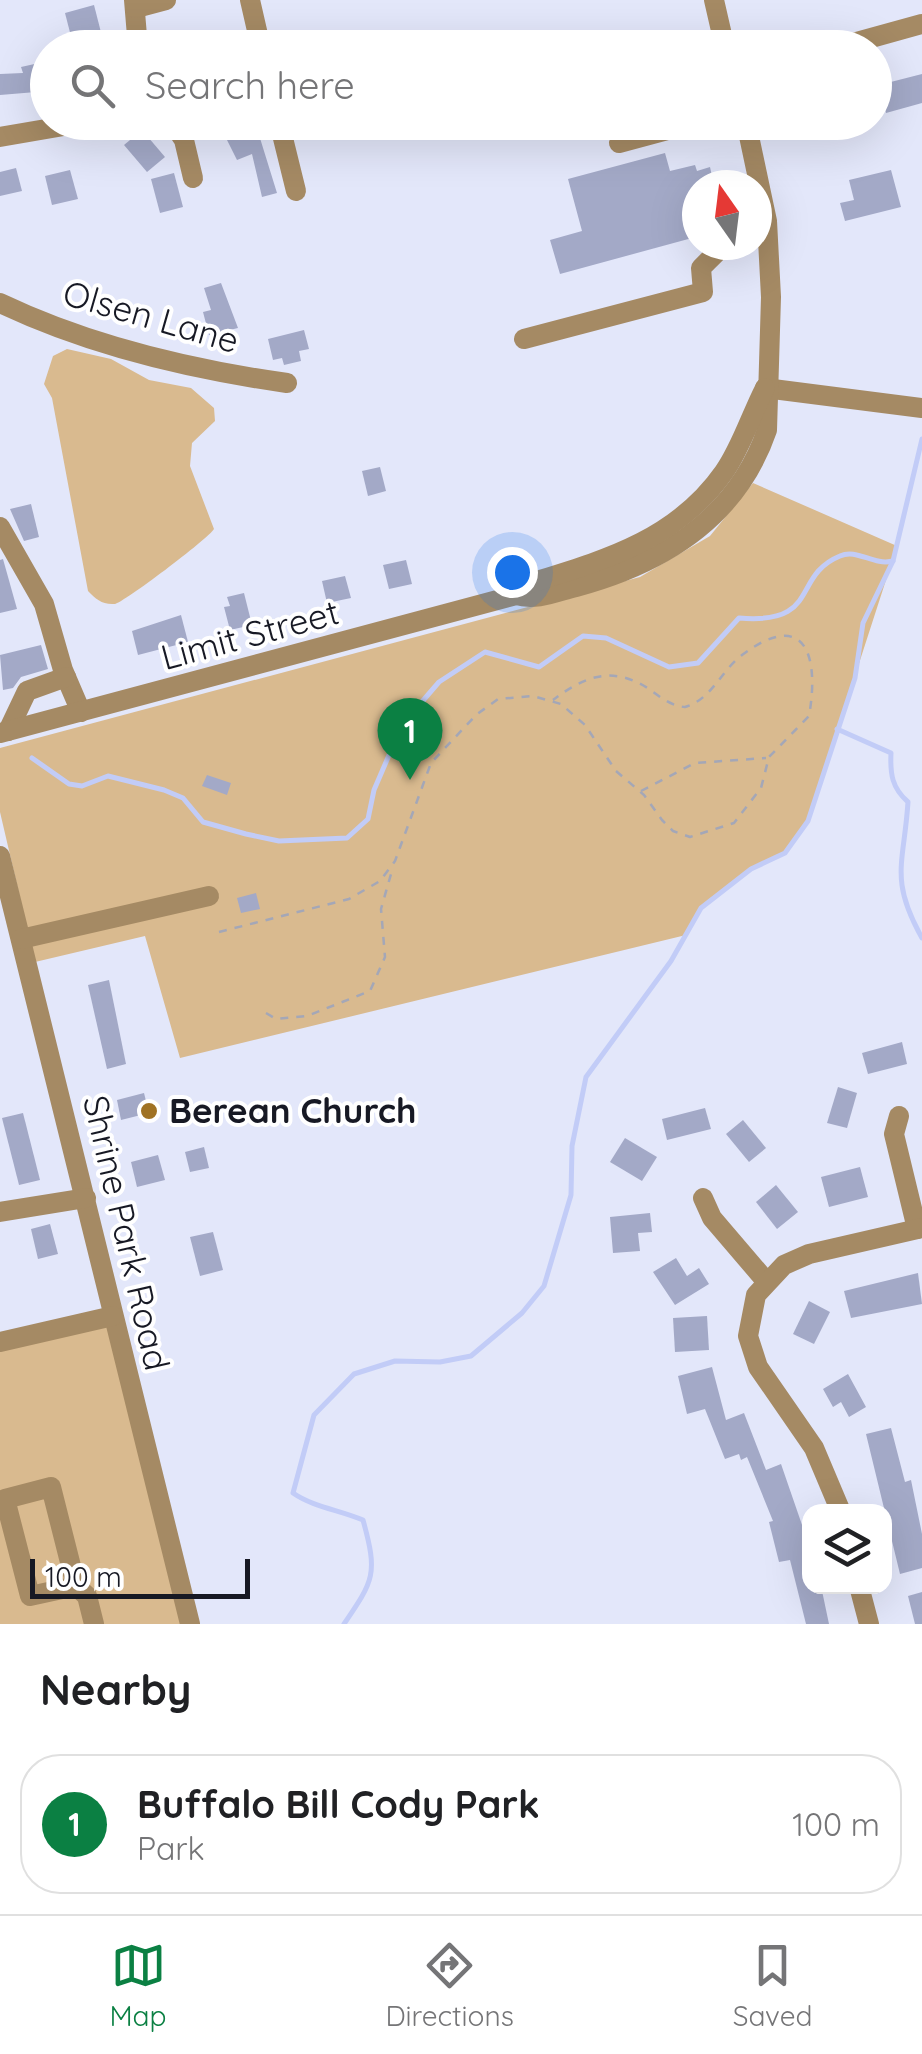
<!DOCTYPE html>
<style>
:root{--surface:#fff;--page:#f6f6f6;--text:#202124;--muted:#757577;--line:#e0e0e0;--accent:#0b8043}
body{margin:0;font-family:Quicksand,sans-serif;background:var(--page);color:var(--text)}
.controls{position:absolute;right:30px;bottom:30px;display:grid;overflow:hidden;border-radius:20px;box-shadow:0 10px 40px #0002}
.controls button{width:90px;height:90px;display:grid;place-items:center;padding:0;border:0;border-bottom:2px solid var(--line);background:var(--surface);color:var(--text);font:50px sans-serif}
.compass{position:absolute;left:682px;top:170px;width:90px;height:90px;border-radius:50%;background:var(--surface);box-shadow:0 10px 40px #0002;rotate:346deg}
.scale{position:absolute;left:30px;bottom:25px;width:220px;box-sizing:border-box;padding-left:10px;border:5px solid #171924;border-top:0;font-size:28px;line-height:35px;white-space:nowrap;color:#171924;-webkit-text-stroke:8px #fff;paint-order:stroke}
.you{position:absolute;left:512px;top:572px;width:35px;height:35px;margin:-25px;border:8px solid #fff;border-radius:50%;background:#1a73e8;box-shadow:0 0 0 15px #1a73e833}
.badge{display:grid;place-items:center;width:65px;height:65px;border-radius:50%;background:var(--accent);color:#fff;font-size:32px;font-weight:700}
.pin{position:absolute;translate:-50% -82px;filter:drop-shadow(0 2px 5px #0008)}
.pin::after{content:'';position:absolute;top:52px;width:35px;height:30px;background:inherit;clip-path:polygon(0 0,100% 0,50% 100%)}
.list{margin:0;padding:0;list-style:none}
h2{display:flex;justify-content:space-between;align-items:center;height:130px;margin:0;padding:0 40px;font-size:42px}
h2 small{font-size:32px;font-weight:400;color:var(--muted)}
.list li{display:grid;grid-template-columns:65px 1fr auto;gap:30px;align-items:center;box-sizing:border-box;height:140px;margin:0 20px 20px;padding:0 20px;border:2px solid var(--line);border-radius:40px}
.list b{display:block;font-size:38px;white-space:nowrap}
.list p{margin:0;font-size:32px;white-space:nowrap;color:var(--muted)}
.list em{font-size:32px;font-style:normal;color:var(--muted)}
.icon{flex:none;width:55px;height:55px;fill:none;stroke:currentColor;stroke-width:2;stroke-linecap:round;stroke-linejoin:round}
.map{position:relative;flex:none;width:922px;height:1624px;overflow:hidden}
.search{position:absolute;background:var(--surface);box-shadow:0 10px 40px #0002;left:30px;right:30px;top:30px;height:110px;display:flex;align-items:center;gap:25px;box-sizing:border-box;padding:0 35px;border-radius:55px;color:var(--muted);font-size:38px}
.sheet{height:290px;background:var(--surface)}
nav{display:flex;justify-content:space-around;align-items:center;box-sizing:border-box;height:140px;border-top:2px solid var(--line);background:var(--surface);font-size:28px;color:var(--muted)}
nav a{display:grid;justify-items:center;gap:5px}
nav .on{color:var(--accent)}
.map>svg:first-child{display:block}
.green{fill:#d9ba8f}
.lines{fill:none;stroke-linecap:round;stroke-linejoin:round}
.stream{stroke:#c2ccf7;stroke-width:5}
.building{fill:#a3a9c7}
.path{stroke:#a4a7b7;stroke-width:2.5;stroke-dasharray:8 8;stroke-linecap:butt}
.minor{stroke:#a58a64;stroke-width:20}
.poi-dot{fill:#a07224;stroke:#fff;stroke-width:4}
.labels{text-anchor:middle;stroke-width:8;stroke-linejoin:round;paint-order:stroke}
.street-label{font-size:35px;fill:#171924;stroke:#fff}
.poi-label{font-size:35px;font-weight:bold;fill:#171924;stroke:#fff;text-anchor:start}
</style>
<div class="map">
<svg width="922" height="1624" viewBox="0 0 922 1624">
<rect width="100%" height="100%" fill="#e3e7fa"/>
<g class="green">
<path d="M 67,349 L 111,359 L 149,380 L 191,388 L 214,408 L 215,421 L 192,443 L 190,466 L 214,529 C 208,539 123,603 115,604 C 102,605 96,599 88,591 L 52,398 L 44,384 L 53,356 Z"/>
<path d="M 753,483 L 897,546 L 808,821 L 785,853 L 751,869 L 701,908 L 686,935 L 180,1058 L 145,936 L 35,962 L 0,812 L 0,748 L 640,577 L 710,536 Z"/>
<path d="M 113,1316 L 190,1624 L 0,1624 L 0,1342 Z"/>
</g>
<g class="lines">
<g class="stream">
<path d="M 837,729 L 891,753 C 890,774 892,788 908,802 C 904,864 889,879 922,938"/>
<path d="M 32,758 L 69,784 L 82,786 L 108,776 L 164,790 L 183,798 L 203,822 L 246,834 L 279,841 L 347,838 L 368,819 L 374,790 L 402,725 L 439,682 L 485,652 L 539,667 L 583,636 L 606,638 L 669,667 L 698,663 L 739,618 C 821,625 791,576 840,556 C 857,548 873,566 893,561"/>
<path d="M 344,1624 C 374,1580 378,1574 363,1520 C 340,1510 313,1507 293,1493 L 314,1415 L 354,1374 L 395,1361 L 440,1362 L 471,1356 L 522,1313 L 544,1286 L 571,1195 L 572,1146 L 586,1077 L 671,961 L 701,908 L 751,869 L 785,853 L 808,821 L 855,678 L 863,623 L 893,561 L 922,439"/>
</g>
</g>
<g class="building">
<path d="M 94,5 L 105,48 L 74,48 L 65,13 Z"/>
<path d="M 203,33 L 205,48 L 180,48 L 179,36 Z"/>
<path d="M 48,61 L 48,91 L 0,95 L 0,74 L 23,73 L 21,67 Z"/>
<path d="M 922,74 L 922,103 L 886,113 L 879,85 Z"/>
<path d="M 218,122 L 255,122 L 277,193 L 262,197 L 252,154 L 237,160 Z"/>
<path d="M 142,130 L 165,157 L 147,172 L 124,145 Z"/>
<path d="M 665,153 L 670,171 L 695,165 L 697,171 L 710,167 L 714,185 L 697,185 L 697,224 L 688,226 L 692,238 L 560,274 L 550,240 L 582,231 L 568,179 Z"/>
<path d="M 16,168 L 22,191 L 0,196 L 0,172 Z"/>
<path d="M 70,170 L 78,199 L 52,205 L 45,176 Z"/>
<path d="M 891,170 L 901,207 L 845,221 L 840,203 L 854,200 L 849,180 Z"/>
<path d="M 174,173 L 183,207 L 160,213 L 151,179 Z"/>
<path d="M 221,283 L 238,328 L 209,335 L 203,312 L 211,310 L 204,288 Z"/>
<path d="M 304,330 L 309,349 L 299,351 L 301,361 L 284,365 L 282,358 L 273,360 L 268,339 Z"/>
<path d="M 380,467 L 386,491 L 368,496 L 362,471 Z"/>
<path d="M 31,504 L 39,537 L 24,541 L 10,509 Z"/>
<path d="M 3,559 L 17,609 L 0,613 L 0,560 Z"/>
<path d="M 406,560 L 412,584 L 389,589 L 383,565 Z"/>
<path d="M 345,576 L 351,598 L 327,603 L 322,581 Z"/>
<path d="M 244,593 L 252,625 L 230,630 L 224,607 L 230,606 L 227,597 Z"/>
<path d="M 181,615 L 188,642 L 138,655 L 132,631 Z"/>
<path d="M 41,645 L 48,669 L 21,677 L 13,688 L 3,690 L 0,655 Z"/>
<path d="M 207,775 L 231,783 L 227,795 L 202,786 Z"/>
<path d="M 256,893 L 260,909 L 241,913 L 237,898 Z"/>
<path d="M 109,980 L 126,1064 L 107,1069 L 88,985 Z"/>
<path d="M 902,1042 L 907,1064 L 868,1074 L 862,1053 Z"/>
<path d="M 838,1087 L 857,1093 L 847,1128 L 827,1123 Z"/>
<path d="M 144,1093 L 149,1113 L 121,1120 L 117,1100 Z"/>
<path d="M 705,1108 L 711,1129 L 667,1140 L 662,1119 Z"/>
<path d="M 23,1113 L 40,1180 L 19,1185 L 2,1118 Z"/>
<path d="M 743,1120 L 766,1148 L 749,1162 L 726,1134 Z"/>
<path d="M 625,1138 L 657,1157 L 642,1181 L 610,1162 Z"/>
<path d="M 204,1147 L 209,1168 L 190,1172 L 185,1152 Z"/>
<path d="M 158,1155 L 165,1180 L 137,1187 L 131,1162 Z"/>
<path d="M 860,1167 L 868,1197 L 829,1207 L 821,1177 Z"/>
<path d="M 776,1185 L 798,1212 L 777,1229 L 756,1202 Z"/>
<path d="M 650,1213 L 652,1232 L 638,1233 L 640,1251 L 613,1253 L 610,1217 Z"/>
<path d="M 50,1224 L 58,1254 L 38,1259 L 31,1229 Z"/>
<path d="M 213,1232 L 223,1270 L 200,1276 L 190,1237 Z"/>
<path d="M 676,1258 L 687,1276 L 699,1268 L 709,1284 L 675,1305 L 653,1272 Z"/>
<path d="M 918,1273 L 922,1304 L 851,1318 L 844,1291 Z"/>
<path d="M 809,1301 L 830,1312 L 814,1344 L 793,1334 Z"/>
<path d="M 707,1316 L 709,1350 L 675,1352 L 673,1318 Z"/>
<path d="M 712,1367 L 726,1420 L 744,1413 L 766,1470 L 781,1464 L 810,1548 L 810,1586 L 821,1586 L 829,1624 L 806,1624 L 790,1560 L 779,1562 L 769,1522 L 773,1521 L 747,1457 L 741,1460 L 739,1454 L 725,1459 L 705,1409 L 687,1414 L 678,1376 Z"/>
<path d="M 848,1374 L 866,1407 L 849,1417 L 841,1402 L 833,1407 L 823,1389 Z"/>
<path d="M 891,1428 L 905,1482 L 911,1480 L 922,1534 L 922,1568 L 900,1574 L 866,1434 Z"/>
<path d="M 922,1592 L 922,1624 L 915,1624 L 908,1596 Z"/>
</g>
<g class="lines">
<g class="path">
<path d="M 641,791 L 695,763 L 766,758"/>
<path d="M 219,932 L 349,899 L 380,881 L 395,861 L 431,763 L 476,715 L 498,699 L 533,696 L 561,704 L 585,725 L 616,771 L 644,795 L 662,820 L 673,831 L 690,837 L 734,823 L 761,788 L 769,757 L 809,716 C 819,660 808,606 742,655 C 720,672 712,699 685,707 C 671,706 660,697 649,689 C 612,665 585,676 553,700"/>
<path d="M 266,1013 L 276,1019 L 307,1016 L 370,991 L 385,957 L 381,909 L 393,867"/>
</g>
<g class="minor">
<path d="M 134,0 L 138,48"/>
<path d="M 250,0 L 261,48"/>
<path d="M 714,0 L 725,48"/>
<path d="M 136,8 L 166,0"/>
<path d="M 835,48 L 922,24"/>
<path d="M 172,122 L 184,140 L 193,178"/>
<path d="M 279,122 L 296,191"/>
<path d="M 0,137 L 87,122"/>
<path d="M 619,143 L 697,122"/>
<path d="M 0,303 C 90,346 188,369 287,383"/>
<path d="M 524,339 L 703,292 L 701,268 L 724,245"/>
<path d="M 765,388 L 922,408"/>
<path d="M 0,527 L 44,604 L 63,670 L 81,712"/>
<path d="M 516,595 C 536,601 556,592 576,587 C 662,564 737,518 767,430 L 771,297 L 767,221 L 746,122"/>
<path d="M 8,731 L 27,691 L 66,677"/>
<path d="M 0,733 L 516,595 L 524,585 C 601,561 675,542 724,472 C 741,448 751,415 765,388"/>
<path d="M 0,856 L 190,1624"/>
<path d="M 21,939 L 209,896"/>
<path d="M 899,1116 L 894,1134 L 917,1229"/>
<path d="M 703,1198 L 712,1218 L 765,1280"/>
<path d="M 0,1212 L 86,1198"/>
<path d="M 0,1342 L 113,1316"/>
<path d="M 841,1512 L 814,1448 L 758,1367 L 748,1336 L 756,1295 L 784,1265 L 809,1254 L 922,1228"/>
<path d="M 76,1586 L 30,1596 L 5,1499 L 51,1487 L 76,1586 L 87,1596 L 94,1624"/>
<path d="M 859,1586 L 869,1624"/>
</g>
</g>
<circle class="poi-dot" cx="149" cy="1111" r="10"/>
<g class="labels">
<g class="street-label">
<text transform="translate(151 317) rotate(16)" y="12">Olsen Lane</text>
<text transform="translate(250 635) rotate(-15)" y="12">Limit Street</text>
<text transform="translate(126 1233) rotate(77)" y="12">Shrine Park Road</text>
</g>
<g class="poi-label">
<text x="169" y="1123">Berean Church</text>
</g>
</g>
</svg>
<div class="controls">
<button><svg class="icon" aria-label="layers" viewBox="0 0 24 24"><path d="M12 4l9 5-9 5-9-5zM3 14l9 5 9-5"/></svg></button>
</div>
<svg class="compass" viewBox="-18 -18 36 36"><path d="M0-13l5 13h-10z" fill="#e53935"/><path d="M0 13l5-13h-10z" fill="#757577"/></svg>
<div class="scale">100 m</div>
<div class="you"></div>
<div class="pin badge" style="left:410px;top:780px">1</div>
<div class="search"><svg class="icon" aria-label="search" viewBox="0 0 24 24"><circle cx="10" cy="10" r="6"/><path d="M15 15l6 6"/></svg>Search here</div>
</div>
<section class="sheet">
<h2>Nearby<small></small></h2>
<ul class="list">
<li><span class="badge">1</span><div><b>Buffalo Bill Cody Park</b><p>Park</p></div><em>100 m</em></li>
</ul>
</section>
<nav>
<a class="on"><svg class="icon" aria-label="map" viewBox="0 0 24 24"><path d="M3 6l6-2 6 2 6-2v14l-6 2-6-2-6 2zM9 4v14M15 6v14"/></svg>Map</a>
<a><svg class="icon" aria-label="directions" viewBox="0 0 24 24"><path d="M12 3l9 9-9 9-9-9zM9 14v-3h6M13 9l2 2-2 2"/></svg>Directions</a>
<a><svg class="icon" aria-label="saved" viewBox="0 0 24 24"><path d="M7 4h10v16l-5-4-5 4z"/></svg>Saved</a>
</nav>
